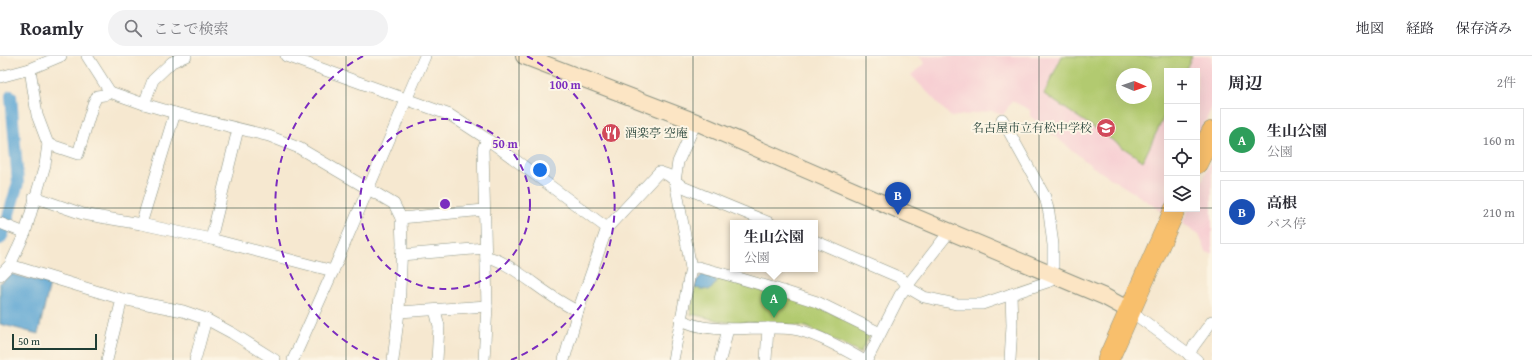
<!DOCTYPE html>
<html lang="ja">
<meta charset="utf-8">
<style>
:root{--surface:#fff;--page:#f2f2f3;--text:#2b2b33;--muted:#7c7c81;--line:#e1e1e2;--accent:#7c3aed}
body{margin:0;font-family:"Gentium Book Plus","Noto Serif JP",serif;background:var(--page);color:var(--text)}
.controls{position:absolute;right:12px;top:12px;display:grid;overflow:hidden;border-radius:0px;box-shadow:0 4px 16px #0002}
.controls button{width:36px;height:36px;display:grid;place-items:center;padding:0;border:0;border-bottom:1px solid var(--line);background:var(--surface);color:var(--text);font:20px sans-serif}
.compass{position:absolute;left:1116px;top:12px;width:36px;height:36px;border-radius:50%;background:var(--surface);box-shadow:0 4px 16px #0002;rotate:92deg}
.scale{position:absolute;left:12px;bottom:10px;width:85px;box-sizing:border-box;padding-left:4px;border:2px solid #1f3d34;border-top:0;font-size:11px;line-height:14px;white-space:nowrap;color:#1f3d34;-webkit-text-stroke:3px #fcf5e5;paint-order:stroke}
.you{position:absolute;left:540px;top:114px;width:14px;height:14px;margin:-10px;border:3px solid #fff;border-radius:50%;background:#1a73e8;box-shadow:0 0 0 6px #1a73e833}
.badge{display:grid;place-items:center;width:26px;height:26px;border-radius:50%;background:var(--accent);color:#fff;font-size:13px;font-weight:700}
.pin{position:absolute;translate:-50% -33px;filter:drop-shadow(0 1px 2px #0008)}
.pin::after{content:'';position:absolute;top:21px;width:14px;height:12px;background:inherit;clip-path:polygon(0 0,100% 0,50% 100%)}
.popup{position:absolute;left:730px;top:164px;width:88px;height:52px;box-sizing:border-box;display:grid;place-content:center;border-radius:0px;background:var(--surface);filter:drop-shadow(0 1px 3px #0005);font-size:13px;white-space:nowrap;color:var(--muted)}
.popup b{font-size:15px;color:var(--text)}
.popup::after{content:'';position:absolute;left:50%;top:100%;margin-left:-8px;border:8px solid transparent;border-top-color:var(--surface)}
.list{margin:0;padding:0;list-style:none}
h2{display:flex;justify-content:space-between;align-items:center;height:52px;margin:0;padding:0 16px;font-size:17px}
h2 small{font-size:13px;font-weight:400;color:var(--muted)}
.list li{display:grid;grid-template-columns:26px 1fr auto;gap:12px;align-items:center;box-sizing:border-box;height:64px;margin:0 8px 8px;padding:0 8px;border:1px solid var(--line);border-radius:0px}
.list b{display:block;font-size:15px;white-space:nowrap}
.list p{margin:0;font-size:13px;white-space:nowrap;color:var(--muted)}
.list em{font-size:13px;font-style:normal;color:var(--muted)}
.icon{flex:none;width:22px;height:22px;fill:none;stroke:currentColor;stroke-width:2;stroke-linecap:round;stroke-linejoin:round}
.map{position:relative;flex:none;width:1212px;height:304px;overflow:hidden}
header{display:flex;align-items:center;gap:24px;box-sizing:border-box;height:56px;padding:0 20px;background:var(--surface);border-bottom:1px solid var(--line)}
header strong{font-size:19px}
nav{display:flex;gap:22px;margin-inline-start:auto;font-size:14px}
.search{width:280px;height:36px;background:var(--page);display:flex;align-items:center;gap:10px;box-sizing:border-box;padding:0 14px;border-radius:22px;color:var(--muted);font-size:15px}
main{display:flex}
aside{flex:1;background:var(--surface)}
.map>svg:first-child{display:block}
.built{fill:#f7cfd3;fill-rule:evenodd}
.green{fill:#b2ca6f;stroke:#688452;fill-rule:evenodd}
.water{fill:#5ba5d3;stroke:#3d7184}
.lines{fill:none;stroke-linecap:round;stroke-linejoin:round}
.canal{stroke:#5ba5d3;stroke-width:12}
.street-casing{stroke:#8a9282;stroke-width:12}
.secondary-casing{stroke:#8a9282;stroke-width:18}
.highway-casing{stroke:#8a9282;stroke-width:22}
.street{stroke:#fff;stroke-width:11}
.secondary{stroke:#fce5c4;stroke-width:16}
.highway{stroke:#f8bf6c;stroke-width:21}
.grid{fill:none;stroke:#1f3d34;stroke-width:1;stroke-opacity:0.55}
.ring{fill:none;stroke:#7b2cbf;stroke-width:2;stroke-dasharray:7 5}
.labels{text-anchor:middle;stroke-width:4;stroke-linejoin:round;paint-order:stroke}
.poi-label{font-size:12px;fill:#1f3d34;stroke:#fcf5e5;text-anchor:end}
.centre{fill:#7b2cbf;stroke:#fcf5e5;stroke-width:2}
.ring-label{font-size:12px;text-anchor:middle;font-weight:bold;fill:#7b2cbf;stroke:#fcf5e5;stroke-width:4;stroke-linejoin:round;paint-order:stroke}
</style>
<header>
<strong>Roamly</strong>
<div class="search"><svg class="icon" aria-label="search" viewBox="0 0 24 24"><circle cx="10" cy="10" r="6"/><path d="M15 15l6 6"/></svg>ここで検索</div>
<nav><a>地図</a><a>経路</a><a>保存済み</a></nav>
</header>
<main>
<div class="map">
<svg width="1212" height="304" viewBox="0 0 1212 304">
<rect width="100%" height="100%" fill="#fcf5e5"/>
<filter id="ink" filterUnits="userSpaceOnUse"><feTurbulence type="fractalNoise" baseFrequency=".025" numOctaves="2"/><feDisplacementMap in="SourceGraphic" scale="8" xChannelSelector="R" yChannelSelector="G"/><feConvolveMatrix kernelMatrix="1 2 1 2 8 2 1 2 1" color-interpolation-filters="sRGB"/></filter>
<filter id="wash" filterUnits="userSpaceOnUse"><feTurbulence type="fractalNoise" baseFrequency=".012" numOctaves="4" result="noise"/><feDisplacementMap in="SourceGraphic" scale="16" xChannelSelector="R" yChannelSelector="G"/><feGaussianBlur stdDeviation="0.9" result="paint"/><feColorMatrix in="noise" values="0 0 0 0 0 0 0 0 0 0 0 0 0 0 0 0 0 1.4 0 .05"/><feComposite in="paint" operator="in"/></filter>
<g filter="url(#wash)">
<rect width="100%" height="100%" fill="#f6e8d0"/>
<g class="built">
<path d="M 919,0 L 1212,0 L 1212,51 L 1197,84 L 1197,15 L 1167,15 L 1167,149 L 1164,156 L 1093,111 L 1030,60 L 1030,54 L 1012,45 L 1003,59 L 991,55 L 951,61 L 911,19 L 925,7 ZM 1122,18 L 1146,18 L 1146,42 L 1122,42 Z"/>
<path d="M 1212,103 L 1212,198 L 1206,196 L 1199,178 L 1182,167 L 1189,153 L 1197,153 L 1197,136 Z"/>
</g>
<g class="green">
<path d="M 1062,0 L 1192,0 L 1185,15 L 1167,15 L 1167,54 L 1143,105 L 1044,38 ZM 1122,18 L 1146,18 L 1146,42 L 1122,42 Z"/>
<path d="M 702,219 L 715,221 L 817,249 L 871,277 L 860,297 L 807,271 L 776,267 L 725,266 L 691,258 C 693,245 692,228 702,219 Z"/>
</g>
<g class="water">
<path d="M 11,218 L 50,228 L 38,278 L 0,268 L 0,227 Z"/>
<path d="M 702,219 L 715,221 L 717,226 L 710,234 L 694,232 L 697,224 Z"/>
</g>
<g class="lines">
<path class="canal" d="M 0,183 L 3,178 L 18,127 L 11,40"/>
</g>
</g>
<g filter="url(#ink)">
<g class="lines">
<g class="street-casing">
<g id="street">
<path d="M 87,0 L 110,36"/>
<path d="M 286,0 L 450,59 L 487,83 L 607,172"/>
<path d="M 0,21 L 30,13 L 61,0"/>
<path d="M 144,48 L 153,24 L 172,6 L 186,0"/>
<path d="M 1002,63 L 1045,141 L 1049,157 L 1053,189 L 1053,218"/>
<path d="M 48,88 L 78,98 L 93,48 L 97,40 L 104,39 L 110,36 L 144,48 L 175,57 L 269,80 L 299,92 L 394,148 L 401,162 L 402,188 L 399,256 L 393,304"/>
<path d="M 34,141 L 83,158 L 141,168 L 211,183 L 333,215"/>
<path d="M 401,162 L 484,154"/>
<path d="M 0,167 L 25,177"/>
<path d="M 141,168 L 175,57"/>
<path d="M 211,183 L 238,73"/>
<path d="M 815,185 L 901,222 L 912,234 L 924,241 L 956,248 L 982,248 L 1059,222"/>
<path d="M 401,199 L 485,192"/>
<path d="M 486,201 C 497,202 504,208 513,213 C 535,227 555,245 578,255"/>
<path d="M 10,209 L 122,243 L 183,255 L 206,263 L 232,277 L 275,304"/>
<path d="M 691,212 L 698,211 L 732,220 L 783,235 L 817,246 L 880,277"/>
<path d="M 0,219 L 10,209 L 25,177 L 45,109 L 48,88 L 37,59 L 30,13"/>
<path d="M 435,254 L 439,270 L 437,304"/>
<path d="M 1129,254 L 1197,304"/>
<path d="M 399,256 L 487,250"/>
<path d="M 680,263 C 711,281 759,268 793,273 C 814,276 844,293 863,304"/>
<path d="M 1189,299 L 1193,291 L 1212,265"/>
<path d="M 107,304 L 122,243"/>
<path d="M 195,304 L 206,263"/>
<path d="M 293,304 L 333,215 L 425,0"/>
<path d="M 484,304 L 487,250 L 483,93 L 487,83"/>
<path d="M 564,304 L 578,255 L 607,172 L 659,116 L 668,119 L 683,131 L 770,167"/>
<path d="M 673,304 L 691,212 L 675,125 L 678,106 L 696,66"/>
<path d="M 720,304 L 728,273"/>
<path d="M 766,304 L 768,272"/>
<path d="M 867,304 L 900,239 L 950,175"/>
<path d="M 1010,304 L 1012,269 L 1011,238"/>
</g>
</g>
<g class="secondary-casing">
<path id="secondary" d="M 524,0 L 696,66 L 908,158 L 1105,241 L 1129,254"/>
</g>
<g class="highway-casing">
<g id="highway">
<path d="M 1197,107 L 1212,76"/>
<path d="M 1108,304 L 1175,153"/>
</g>
</g>
<use href="#street" class="street"/>
<use href="#secondary" class="secondary"/>
<use href="#highway" class="highway"/>
</g>
</g>
<path class="grid" d="M 173,0 L 173,304M 346,0 L 346,304M 519,0 L 519,304M 693,0 L 693,304M 866,0 L 866,304M 1039,0 L 1039,304M 0,152 L 1167,152M 1197,152 L 1212,152"/>
<g class="ring">
<circle cx="445" cy="148" r="85"/>
<path d="M379 304A169 169 0 0 1 363 0M527 0A169 169 0 0 1 511 304"/>
</g>
<defs>
<g id="school-disc" transform="scale(1)"><circle r="9.5" fill="#d1495b" stroke="#fcf5e5"/><path d="M0-5L7-2L0 1L-7-2ZM-4 1L0 2.5L4 1V4Q0 6-4 4Z" fill="#fff"/></g>
<g id="restaurant-disc" transform="scale(1)"><circle r="9.5" fill="#d1495b" stroke="#fcf5e5"/><path d="M-5-6h1v4h1v-4h1v4h1v-4h1v5L-1.5 .5V6h-2V.5L-5-1ZM5-6V6H3V1.5H1.5Q1.5-4 5-6Z" fill="#fff"/></g>
</defs>
<g fill-rule="evenodd">
<use href="#school-disc" x="1106" y="72"/>
<use href="#restaurant-disc" x="611" y="77"/>
</g>
<g class="labels">
<g class="poi-label">
<text x="1092" y="76">名古屋市立有松中学校</text>
<text x="625" y="81" text-anchor="start">酒楽亭 空庵</text>
</g>
</g>
<circle cx="445" cy="148" r="6" class="centre"/>
<g class="ring-label">
<text x="565" y="33">100 m</text>
<text x="505" y="92">50 m</text>
</g>
</svg>
<div class="controls">
<button>+</button>
<button>−</button>
<button><svg class="icon" aria-label="locate" viewBox="0 0 24 24"><circle cx="12" cy="12" r="6"/><path d="M12 2v4M12 18v4M2 12h4M18 12h4"/></svg></button>
<button><svg class="icon" aria-label="layers" viewBox="0 0 24 24"><path d="M12 4l9 5-9 5-9-5zM3 14l9 5 9-5"/></svg></button>
</div>
<svg class="compass" viewBox="-18 -18 36 36"><path d="M0-13l5 13h-10z" fill="#e53935"/><path d="M0 13l5-13h-10z" fill="#7c7c81"/></svg>
<div class="scale">50 m</div>
<div class="you"></div>
<div class="pin badge" style="left:774px;top:262px;background:#2e9e5b">A</div>
<div class="popup"><b>生山公園</b>公園</div>
<div class="pin badge" style="left:898px;top:159px;background:#1a4fb4">B</div>
</div>
<aside>
<h2>周辺<small>2件</small></h2>
<ul class="list">
<li><span class="badge" style="background:#2e9e5b">A</span><div><b>生山公園</b><p>公園</p></div><em>160 m</em></li>
<li><span class="badge" style="background:#1a4fb4">B</span><div><b>高根</b><p>バス停</p></div><em>210 m</em></li>
</ul>
</aside>
</main>
